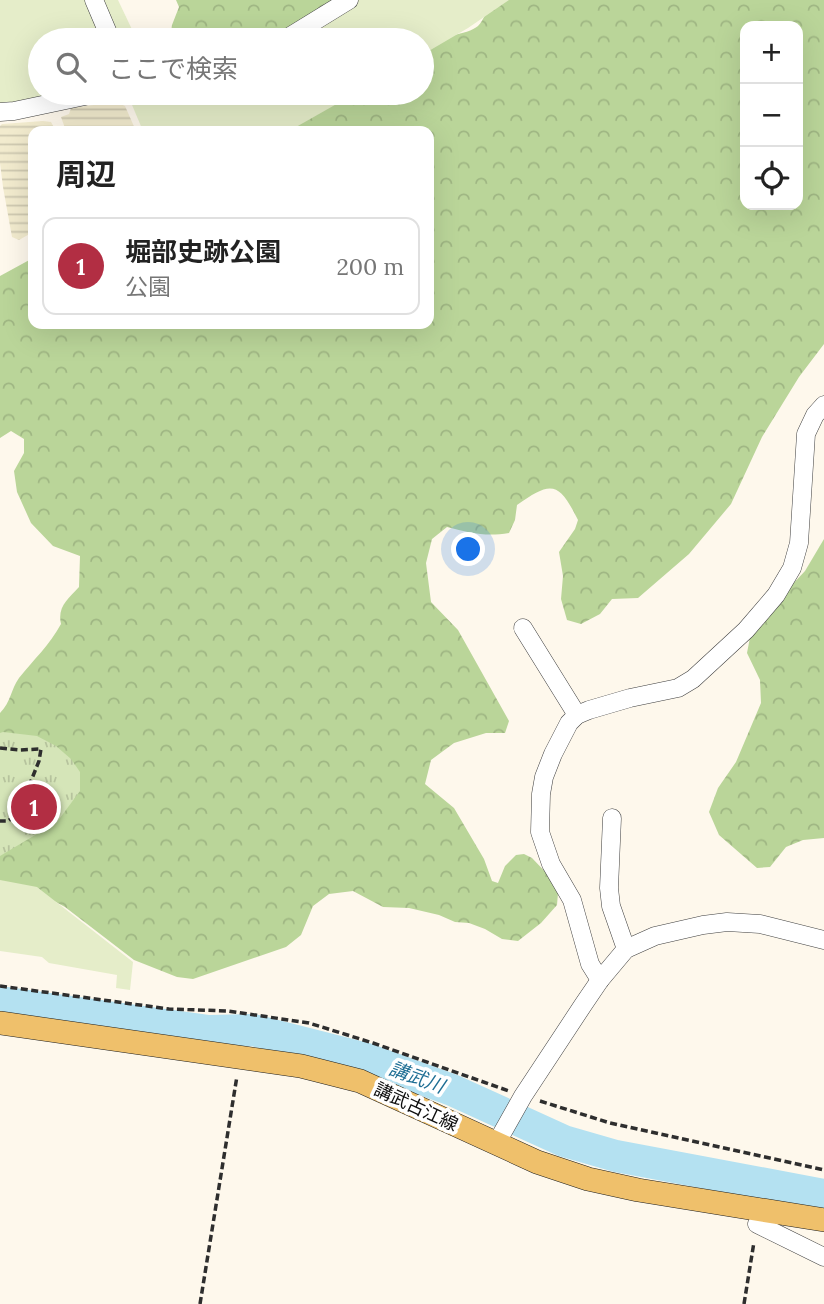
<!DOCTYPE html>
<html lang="ja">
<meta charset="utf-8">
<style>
:root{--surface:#fff;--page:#f6f6f6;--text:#222;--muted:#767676;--line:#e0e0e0;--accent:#b22e43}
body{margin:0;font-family:Lora,"Noto Sans JP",serif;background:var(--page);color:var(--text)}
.controls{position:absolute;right:21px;top:21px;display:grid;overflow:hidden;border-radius:14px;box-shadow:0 7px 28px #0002}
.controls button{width:63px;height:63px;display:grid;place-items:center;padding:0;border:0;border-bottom:2px solid var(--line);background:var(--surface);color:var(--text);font:35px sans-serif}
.you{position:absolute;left:469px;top:550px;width:24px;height:24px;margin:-18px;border:5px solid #fff;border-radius:50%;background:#1a73e8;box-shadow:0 0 0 10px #1a73e833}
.badge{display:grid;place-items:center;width:46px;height:46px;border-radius:50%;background:var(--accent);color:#fff;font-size:23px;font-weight:700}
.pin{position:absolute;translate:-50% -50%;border:4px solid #fff;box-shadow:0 2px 7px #0006}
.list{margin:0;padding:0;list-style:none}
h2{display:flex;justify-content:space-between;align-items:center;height:91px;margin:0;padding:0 28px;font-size:30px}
h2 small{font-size:23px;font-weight:400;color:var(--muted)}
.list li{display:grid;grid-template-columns:46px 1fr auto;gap:21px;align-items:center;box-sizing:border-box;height:98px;margin:0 14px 14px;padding:0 14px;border:2px solid var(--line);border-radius:14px}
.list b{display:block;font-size:26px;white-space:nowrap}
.list p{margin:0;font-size:23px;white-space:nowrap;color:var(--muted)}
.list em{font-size:23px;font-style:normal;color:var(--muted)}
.icon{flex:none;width:38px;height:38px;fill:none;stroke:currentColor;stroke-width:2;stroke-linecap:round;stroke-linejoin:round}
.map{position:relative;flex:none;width:824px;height:1304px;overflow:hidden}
.search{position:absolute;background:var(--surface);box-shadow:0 7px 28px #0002;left:28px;top:28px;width:406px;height:77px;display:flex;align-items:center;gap:18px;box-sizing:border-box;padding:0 24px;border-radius:38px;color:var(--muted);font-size:26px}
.panel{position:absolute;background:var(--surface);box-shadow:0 7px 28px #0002;left:28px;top:126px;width:406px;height:203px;border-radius:14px}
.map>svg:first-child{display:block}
.farmland{fill:url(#farmland-rules)}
.forest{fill:url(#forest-crowns);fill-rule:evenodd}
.park{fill:url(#park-tufts)}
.pitch{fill:#e5edc9}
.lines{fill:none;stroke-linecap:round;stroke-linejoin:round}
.river{stroke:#b4e1f1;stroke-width:32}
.minor-casing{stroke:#3f3f3f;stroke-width:19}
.major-casing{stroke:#1d1d1d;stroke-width:24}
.path{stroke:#2e2e2e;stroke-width:3.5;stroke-dasharray:7 3.5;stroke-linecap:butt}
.minor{stroke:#fff;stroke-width:18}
.major{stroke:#efc06b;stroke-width:23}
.labels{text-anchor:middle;stroke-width:7;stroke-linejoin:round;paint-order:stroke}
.street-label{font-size:18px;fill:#0c0c0c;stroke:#fff}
.water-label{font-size:19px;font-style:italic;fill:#1e6e94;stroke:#fff}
</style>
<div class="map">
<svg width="824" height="1304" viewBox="0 0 824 1304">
<defs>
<pattern id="farmland-rules" width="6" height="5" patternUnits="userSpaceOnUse" patternTransform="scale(1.75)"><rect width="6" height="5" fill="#f2ebce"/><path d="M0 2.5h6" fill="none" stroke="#cec8b0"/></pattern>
<pattern id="forest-crowns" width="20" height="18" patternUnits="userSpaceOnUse" patternTransform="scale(1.75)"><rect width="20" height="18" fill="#bad599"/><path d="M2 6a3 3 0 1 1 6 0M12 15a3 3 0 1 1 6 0" fill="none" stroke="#9fb683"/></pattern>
<pattern id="park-tufts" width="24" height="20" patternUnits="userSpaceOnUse" patternTransform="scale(1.75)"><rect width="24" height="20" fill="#d5e5b8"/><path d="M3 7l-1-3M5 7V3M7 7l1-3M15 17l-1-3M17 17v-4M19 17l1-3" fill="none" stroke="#b6c39d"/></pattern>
</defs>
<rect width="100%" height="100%" fill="#fef8ec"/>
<g class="farmland">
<path d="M 116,102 L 125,106 L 136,131 L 66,131 L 61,117 L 69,114 L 71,108 Z"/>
<path d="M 43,121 L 51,122 L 56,131 L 33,131 L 33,232 L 19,240 L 12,237 L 3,187 L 0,163 L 0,126 L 2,124 Z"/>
</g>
<g class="forest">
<path d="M 176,0 L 334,0 L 266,40 L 172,40 L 170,39 L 172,25 L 179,7 Z"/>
<path d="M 490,0 L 824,0 L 824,344 L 799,377 L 762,437 L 731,504 L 689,554 L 638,598 L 612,599 L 600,614 L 581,624 L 567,620 L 561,599 L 563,576 L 559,552 L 575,529 L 578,520 C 559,482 552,480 517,505 L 515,520 L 509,533 C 486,537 470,533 447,527 L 432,539 L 426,563 L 431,602 L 458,630 L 509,721 L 505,733 L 486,733 L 454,743 L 431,760 L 425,784 L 454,808 L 484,859 L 492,881 L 498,883 L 505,866 L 516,855 L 524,854 L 532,858 L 553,880 L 558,893 L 557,905 L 541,923 L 518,941 L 502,939 L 485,929 L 469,923 L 455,922 L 439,915 L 409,908 L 383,907 L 353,891 L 329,894 L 313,906 L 301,935 L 286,947 L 193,979 L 177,977 L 134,960 L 65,907 L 28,887 L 0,882 L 0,713 C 11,702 11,689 19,678 C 34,659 49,646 61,624 C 57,607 68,599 79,587 L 80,556 L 53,546 L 31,523 L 17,492 L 14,471 L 24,453 L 24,439 L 11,431 L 0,438 L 0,276 L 33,258 L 33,324 L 429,324 L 429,131 L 272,131 L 323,93 L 422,93 L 422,40 C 435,38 468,35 478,26 C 484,20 488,8 490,0 ZM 745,26 L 798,26 L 798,205 L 745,205 Z"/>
<path d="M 824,539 L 824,838 L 803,840 L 786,847 L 770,867 L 757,868 L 719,835 L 709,812 L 718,788 L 736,762 L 761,703 L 760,680 L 747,653 L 752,627 L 805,571 Z"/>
</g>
<path class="park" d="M 3,732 L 37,736 L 56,746 L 71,759 L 80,772 L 80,791 L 57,822 L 0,856 L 0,733 Z"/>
<g class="pitch">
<path d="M 0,0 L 118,0 L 137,40 L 40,40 L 40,93 L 87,93 L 0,109 Z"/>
<path d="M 341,0 L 509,0 L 468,28 L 422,55 L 422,40 L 274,40 Z"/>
<path d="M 127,93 L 356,93 L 289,131 L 143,131 Z"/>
<path d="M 0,880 L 37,887 L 133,962 L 130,990 L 116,988 L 117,975 L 49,963 L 42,957 L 0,951 Z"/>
</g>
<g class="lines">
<path class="river" d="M 0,1002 L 209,1031 L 253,1030 L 367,1059 L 452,1090 L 564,1141 L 616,1156 L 824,1195"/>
<g class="minor-casing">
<g id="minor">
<path d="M 94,0 L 111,40"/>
<path d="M 284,40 L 349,0"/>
<path d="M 0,112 L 14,111 L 99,93"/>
<path d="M 523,628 L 577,715"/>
<path d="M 612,818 L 609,888 L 611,906 L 626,949"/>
<path d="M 600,980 L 590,964 L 572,900 L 551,864 L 540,832 L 541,794 L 544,777 L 553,754 L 569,723 L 577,715 L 589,710 L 630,698 L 678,688 L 693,679 L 746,630 L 776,595 L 792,568 L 799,543 L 806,434 L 815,415 L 824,405"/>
<path d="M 496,1144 L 523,1096 L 583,1005 L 600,980 L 626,949 L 655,936 L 703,925 L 727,922 L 760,924 L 824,940"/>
<path d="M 757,1224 L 824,1257"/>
</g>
</g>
<g class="major-casing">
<path id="major" d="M 0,1023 L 301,1066 L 360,1081 L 537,1162 L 588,1179 L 638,1190 L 824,1220"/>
</g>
<g class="path">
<path d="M 0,748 L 19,750 L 41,749 L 39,761 L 29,786 L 24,809 L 8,821 L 0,821"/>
<path d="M 0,986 L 169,1009 L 228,1011 L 309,1023 L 373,1043 L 509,1091"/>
<path d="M 540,1101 L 610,1123 L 824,1170"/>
<path d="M 200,1304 L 237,1076"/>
<path d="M 744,1304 L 754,1242"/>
</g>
<use href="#minor" class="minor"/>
<use href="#major" class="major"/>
</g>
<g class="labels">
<g class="street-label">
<text transform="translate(416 1107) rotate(25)" y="6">講武古江線</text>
</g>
<g class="water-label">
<text transform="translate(417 1077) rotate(20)" y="7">講武川</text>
</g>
</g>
</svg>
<div class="controls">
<button>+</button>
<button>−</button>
<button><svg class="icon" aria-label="locate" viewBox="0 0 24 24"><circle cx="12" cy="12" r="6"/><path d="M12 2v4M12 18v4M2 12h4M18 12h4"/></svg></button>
</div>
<div class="you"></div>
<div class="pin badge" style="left:34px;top:807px">1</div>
<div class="search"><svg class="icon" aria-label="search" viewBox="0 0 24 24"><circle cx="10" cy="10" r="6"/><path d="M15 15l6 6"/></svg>ここで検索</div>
<section class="panel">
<h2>周辺<small></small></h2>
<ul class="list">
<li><span class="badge">1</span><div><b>堀部史跡公園</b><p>公園</p></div><em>200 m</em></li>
</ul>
</section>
</div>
